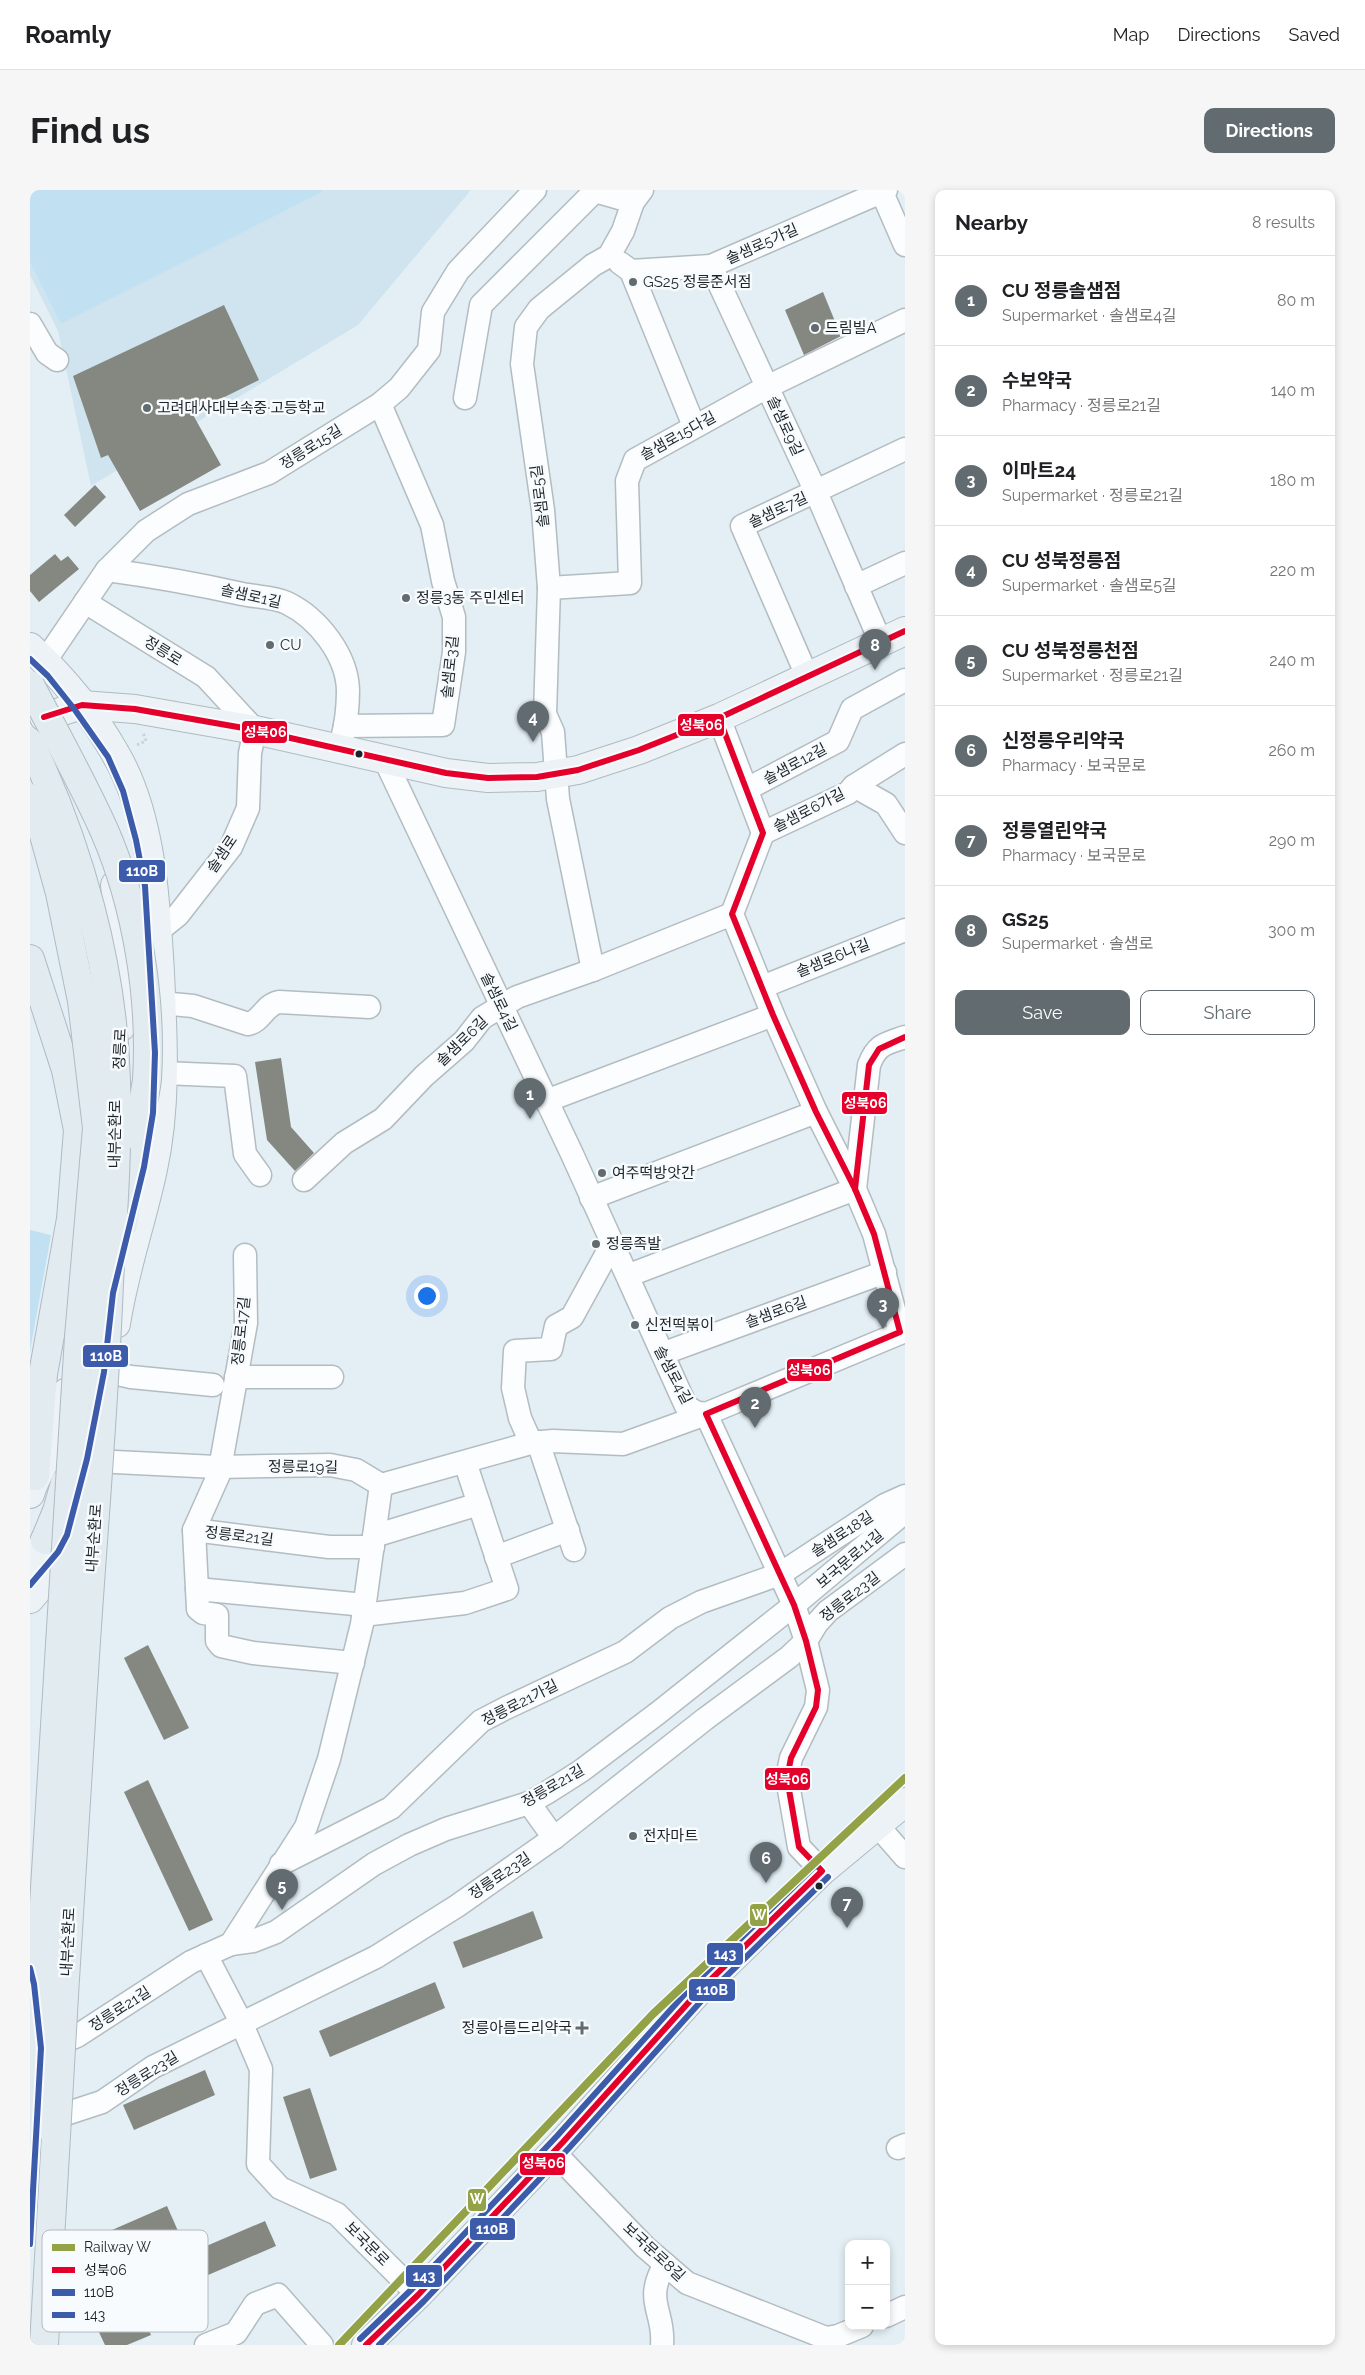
<!DOCTYPE html>
<meta charset="utf-8">
<style>
:root{--surface:#fff;--page:#f6f6f6;--text:#202124;--muted:#757577;--line:#e0e0e0;--accent:#626b70}
body{margin:0;font-family:Raleway,"Noto Sans KR",sans-serif;background:var(--page);color:var(--text)}
.controls{position:absolute;right:15px;bottom:15px;display:grid;overflow:hidden;border-radius:10px;box-shadow:0 2px 8px #0003}
.controls button{width:45px;height:45px;display:grid;place-items:center;padding:0;border:0;border-bottom:1px solid var(--line);background:var(--surface);color:var(--text);font:25px sans-serif}
.you{position:absolute;left:396px;top:1105px;width:18px;height:18px;margin:-12px;border:4px solid #fff;border-radius:50%;background:#1a73e8;box-shadow:0 0 0 8px #1a73e833}
.badge{display:grid;place-items:center;width:32px;height:32px;border-radius:50%;background:var(--accent);color:#fff;font-size:16px;font-weight:700}
.pin{position:absolute;translate:-50% -41px;filter:drop-shadow(0 1px 2px #0008)}
.pin::after{content:'';position:absolute;top:26px;width:18px;height:15px;background:inherit;clip-path:polygon(0 0,100% 0,50% 100%)}
.list{margin:0;padding:0;list-style:none}
h2{display:flex;justify-content:space-between;align-items:center;height:65px;margin:0;padding:0 20px;font-size:21px}
h2 small{font-size:16px;font-weight:400;color:var(--muted)}
.list li{display:grid;grid-template-columns:32px 1fr auto;gap:15px;align-items:center;box-sizing:border-box;height:90px;padding:0 20px;border-top:1px solid var(--line)}
.list b{display:block;font-size:19px;white-space:nowrap}
.list p{margin:0;font-size:16px;white-space:nowrap;color:var(--muted)}
.list em{font-size:16px;font-style:normal;color:var(--muted)}
.actions{display:flex;gap:10px;padding:15px 20px}
.actions a{flex:1;padding:11px 0;border:1px solid var(--accent);border-radius:10px;text-align:center;font-size:18px;color:var(--accent)}
.actions .main{background:var(--accent);color:#fff}
.map{position:relative;flex:none;width:875px;height:2155px;overflow:hidden;border-radius:10px}
header{display:flex;align-items:center;gap:30px;box-sizing:border-box;height:70px;padding:0 25px;background:var(--surface);border-bottom:1px solid var(--line)}
header strong{font-size:24px}
nav{display:flex;gap:28px;margin-inline-start:auto;font-size:18px}
.intro{display:flex;align-items:center;justify-content:space-between;box-sizing:border-box;height:120px;padding:0 30px}
h1{margin:0;font-size:35px}
.button{padding:12px 22px;border-radius:10px;background:var(--accent);color:#fff;font-size:18px;font-weight:700}
main{display:flex;gap:30px;padding:0 30px}
aside{flex:1;background:var(--surface);border-radius:10px;box-shadow:0 2px 8px #0003}
.map>svg:first-child{display:block}
.built{fill:#d0e4ef}
.green{fill:#c1e1f3}
.building{fill:#848881}
.lines{fill:none;stroke-linecap:round;stroke-linejoin:round}
.minor-casing{stroke:#b3bcc1;stroke-width:25}
.major-casing{stroke:#aebbc2;stroke-width:30}
.highway-casing{stroke:#aebbc2;stroke-width:30}
.path{stroke:#cfd2d4;stroke-width:3;stroke-dasharray:2.5 2.5;stroke-linecap:butt}
.minor{stroke:#fbfdfe;stroke-width:22}
.major{stroke:#ecf2f6;stroke-width:28}
.highway{stroke:#e2ebf0;stroke-width:28}
.highway-bridge-casing{stroke:#aebbc2;stroke-width:30;stroke-linecap:butt}
.highway-bridge{stroke:#e2ebf0;stroke-width:28}
.bus-1-casing{stroke:#f7fbfd;stroke-width:10}
.bus-2-casing{stroke:#f7fbfd;stroke-width:10}
.bus-3-casing{stroke:#f7fbfd;stroke-width:10}
.bus-1{stroke:#e4002b;stroke-width:6}
.bus-2{stroke:#3d5bab;stroke-width:6}
.bus-3{stroke:#3d5bab;stroke-width:6}
.rail-1-casing{stroke:#f7fbfd;stroke-width:11}
.rail-1{stroke:#93a246;stroke-width:8}
.poi-dot{fill:#626b70;stroke:#f7fbfd;stroke-width:2}
.bus-dot{fill:#1d2429;stroke:#f7fbfd;stroke-width:2}
.labels{text-anchor:middle;stroke-width:5;stroke-linejoin:round;paint-order:stroke}
.street-label{font-size:15px;fill:#1d2429;stroke:#f7fbfd}
.poi-label{font-size:15px;fill:#1d2429;stroke:#f7fbfd;text-anchor:start}
.key{fill:#f7fbfd;stroke:#b6babd;stroke-width:1}
.key-label{font-size:14px;fill:#1d2429}
.line-badge{stroke:#f7fbfd;stroke-width:2}
.badge-label{font-size:14px;text-anchor:middle;font-weight:bold;fill:#fff}
</style>
<header>
<strong>Roamly</strong>
<nav><a>Map</a><a>Directions</a><a>Saved</a></nav>
</header>
<div class="intro"><h1>Find us</h1><a class="button">Directions</a></div>
<main>
<div class="map">
<svg width="875" height="2155" viewBox="0 0 875 2155">
<rect width="100%" height="100%" fill="#e3eff5"/>
<path class="built" d="M 0,0 L 441,0 L 328,135 L 61,296 L 28,141 L 0,85 Z"/>
<g class="green">
<path d="M 0,0 L 291,0 L 292,2 L 31,134 L 0,72 Z"/>
<path d="M 0,1040 L 21,1045 L 0,1161 Z"/>
</g>
<g class="building">
<path d="M 793,102 L 811,146 L 774,165 L 755,120 Z"/>
<path d="M 194,115 L 229,190 L 162,223 L 191,275 L 110,321 L 78,265 L 71,268 L 43,186 Z"/>
<path d="M 65,295 L 76,307 L 45,337 L 34,325 Z"/>
<path d="M 25,364 L 31,371 L 38,366 L 49,379 L 9,412 L 0,401 L 0,385 Z"/>
<path d="M 251,868 L 261,937 L 284,963 L 265,981 L 237,950 L 225,872 Z"/>
<path d="M 118,1455 L 159,1538 L 134,1550 L 94,1468 Z"/>
<path d="M 118,1590 L 183,1730 L 159,1741 L 94,1602 Z"/>
<path d="M 503,1721 L 513,1748 L 433,1778 L 423,1752 Z"/>
<path d="M 405,1792 L 415,1818 L 300,1867 L 289,1841 Z"/>
<path d="M 175,1880 L 185,1905 L 104,1940 L 93,1915 Z"/>
<path d="M 280,1898 L 307,1980 L 280,1989 L 253,1907 Z"/>
<path d="M 137,2016 L 148,2041 L 93,2065 L 82,2040 Z"/>
<path d="M 235,2031 L 246,2056 L 164,2091 L 153,2066 Z"/>
<path d="M 110,2119 L 121,2145 L 97,2155 L 75,2155 L 67,2138 Z"/>
</g>
<g class="lines">
<g class="minor-casing">
<g id="minor">
<path d="M 561,0 L 603,12"/>
<path d="M 851,0 L 875,55"/>
<path d="M 590,73 L 601,81 L 664,236"/>
<path d="M 681,76 L 786,302 L 851,453"/>
<path d="M 601,81 L 681,76 L 856,0"/>
<path d="M 0,134 L 17,163 L 27,170"/>
<path d="M 435,208 L 451,115 L 565,1"/>
<path d="M 77,380 C 122,386 167,394 212,404 C 226,407 244,407 257,413 C 288,428 317,465 318,500 C 318,516 316,534 312,549"/>
<path d="M 826,396 L 875,373"/>
<path d="M 519,398 L 600,393 L 597,291 L 605,270 L 737,197 L 875,130"/>
<path d="M 55,412 L 176,487 L 225,540 L 220,563 L 218,618 L 201,657 L 148,725 L 127,742"/>
<path d="M 15,471 L 77,380 L 116,341 L 158,314 L 239,283 L 350,214 L 369,198 L 399,160 L 403,122 L 428,81 L 505,0"/>
<path d="M 777,486 L 712,336 L 875,259"/>
<path d="M 689,528 L 733,643 L 702,724 L 743,825 L 786,922 L 825,999 L 844,1044 L 870,1142"/>
<path d="M 315,536 L 413,535 L 424,462 L 424,427 L 413,391 L 402,335 L 350,214"/>
<path d="M 355,570 L 542,964 L 656,1216 L 665,1222 L 676,1224"/>
<path d="M 824,596 L 856,614 L 875,643"/>
<path d="M 717,599 L 808,551 L 822,519 L 875,490"/>
<path d="M 733,643 L 818,603 L 824,596 L 875,564"/>
<path d="M 563,780 L 528,609 L 523,542 L 515,524 L 519,398 L 513,320 L 492,174 L 496,137 L 509,119 L 563,75 L 579,66 L 593,41 L 603,12 L 612,0"/>
<path d="M 732,797 L 875,740"/>
<path d="M 131,813 L 163,816 L 218,834 C 232,831 234,815 249,812 L 339,817"/>
<path d="M 133,883 L 205,886 L 215,964 L 230,985"/>
<path d="M 516,911 L 743,825"/>
<path d="M 274,990 L 314,953 L 353,929 L 394,886 L 434,851 L 452,828 L 487,807 L 563,780 L 702,724"/>
<path d="M 561,1008 L 786,922"/>
<path d="M 215,1065 L 216,1133 L 189,1284 L 164,1340 L 168,1419 L 173,1423 L 187,1425 L 187,1451 L 191,1456 L 223,1463 L 323,1473"/>
<path d="M 602,1084 L 825,999 L 839,875 C 847,854 855,854 875,847"/>
<path d="M 637,1162 L 855,1082"/>
<path d="M 83,1183 L 101,1187 L 183,1195"/>
<path d="M 206,1187 L 302,1187"/>
<path d="M 676,1224 L 764,1415 L 776,1451 L 788,1500 L 786,1517 L 761,1568 L 757,1588 L 769,1657 L 792,1681"/>
<path d="M 508,1252 L 544,1360"/>
<path d="M 501,1253 L 490,1228 L 483,1198 L 485,1161 L 521,1159 L 526,1136 L 542,1127 L 582,1054"/>
<path d="M 65,1271 L 186,1277 L 300,1275 L 326,1280 L 351,1295"/>
<path d="M 351,1295 L 501,1253 L 523,1251 L 593,1254 L 676,1224 L 875,1141"/>
<path d="M 164,1340 L 299,1357 L 343,1357"/>
<path d="M 344,1346 L 449,1314"/>
<path d="M 466,1367 L 538,1340"/>
<path d="M 167,1399 L 335,1415"/>
<path d="M 333,1425 L 435,1413 L 477,1399 L 435,1272"/>
<path d="M 499,1613 L 524,1648"/>
<path d="M 847,1635 L 875,1667"/>
<path d="M 251,1674 L 361,1618 L 451,1531 L 476,1518 L 595,1462 L 640,1428 L 671,1412 L 750,1384 L 855,1315 L 875,1306"/>
<path d="M 201,1754 L 223,1751 L 246,1742 L 344,1674 L 379,1655 L 416,1639 L 499,1613 L 518,1602 L 551,1581 L 628,1523 L 764,1415 L 875,1322"/>
<path d="M 176,1765 L 211,1832 L 231,1879 L 228,1974 L 250,1998 L 307,2024 L 388,2105"/>
<path d="M 18,1858 L 47,1846 L 161,1772 L 201,1754 L 276,1637 L 299,1569 L 332,1434 L 351,1295"/>
<path d="M 14,1931 L 72,1912 L 123,1877 L 346,1767 L 427,1716 L 524,1648 L 675,1529 L 759,1467 L 776,1451 L 787,1433 L 798,1421 L 875,1364"/>
<path d="M 868,1958 L 875,1955"/>
<path d="M 523,1961 L 615,2057 L 657,2093 L 796,2148 L 808,2146 L 832,2136"/>
<path d="M 856,2126 L 875,2117"/>
<path d="M 176,2155 L 206,2143 L 225,2114 L 248,2105 L 292,2155"/>
<path d="M 632,2155 C 635,2121 613,2112 635,2074"/>
</g>
</g>
<g class="major-casing">
<g id="major">
<path d="M 0,457 C 33,488 63,524 85,563 C 122,625 126,713 130,783 C 133,849 137,915 123,979 C 112,1031 94,1081 86,1134"/>
<path d="M 14,527 L 52,515 L 105,519 L 225,540 L 416,583 L 458,588 L 507,587 L 548,580 L 609,560 L 689,528 L 875,441"/>
<path d="M 85,695 L 90,736 L 91,837"/>
<path d="M 0,1304 C 5,1287 14,1274 22,1258 C 30,1240 34,1222 37,1202"/>
<path d="M 0,1387 L 15,1350 L 29,1331"/>
<path d="M 0,1409 L 35,1367 L 42,1354"/>
<path d="M 336,2155 L 388,2105 L 533,1952 L 668,1802 L 792,1681 L 875,1612"/>
</g>
</g>
<g class="highway-casing">
<g id="highway">
<path d="M 0,769 L 36,880 L 48,940 L 41,1029 L 13,1184 L 5,1286"/>
<path d="M 93,1034 L 106,945"/>
<path d="M 15,1350 L 27,1321 L 35,1293"/>
</g>
</g>
<path class="path" d="M 107,555 L 116,551 L 113,542"/>
<use href="#minor" class="minor"/>
<use href="#major" class="major"/>
<use href="#highway" class="highway"/>
<g class="highway-bridge-casing">
<g id="highway-bridge">
<path d="M 0,495 C 25,543 52,591 74,640 C 107,715 122,808 117,889 C 115,908 109,927 106,945"/>
<path d="M 0,553 C 49,655 83,776 86,890 C 88,957 83,1025 79,1093 C 74,1223 62,1352 54,1482 C 39,1706 27,1931 14,2155"/>
<path d="M 0,608 L 14,645 L 30,703 L 52,811 L 67,938 L 49,1147 L 0,1941"/>
</g>
</g>
<use href="#highway-bridge" class="highway-bridge"/>
<g class="bus-1-casing">
<g id="bus-1">
<path d="M 14,527 L 52,515 L 105,519 L 225,540 L 416,583 L 458,588 L 507,587 L 548,580 L 609,560 L 689,528 L 875,441"/>
<path d="M 825,999 L 839,875 L 849,859 L 875,847"/>
<path d="M 336,2155 L 388,2105 L 533,1952 L 668,1802 L 792,1681 L 769,1657 L 757,1588 L 761,1568 L 786,1517 L 788,1500 L 776,1451 L 764,1415 L 676,1224 L 870,1142 L 844,1044 L 825,999 L 786,922 L 743,825 L 702,724 L 733,643 L 689,528"/>
</g>
</g>
<g class="bus-2-casing">
<g id="bus-2">
<path d="M 0,469 L 18,486 L 45,520 L 78,567 L 93,601 L 106,650 L 115,696 L 125,863 L 123,923 L 114,977 L 83,1103 L 74,1182 L 57,1269 L 37,1345 L 28,1362 L 0,1395"/>
<path d="M 0,1778 L 4,1794 L 11,1858 L 0,2054"/>
<path d="M 349,2155 L 394,2111 L 539,1958 L 674,1808 L 798,1687"/>
</g>
</g>
<g class="bus-3-casing">
<path id="bus-3" d="M 330,2149 L 382,2099 L 527,1946 L 662,1796 L 786,1675"/>
</g>
<use href="#bus-1" class="bus-1"/>
<use href="#bus-2" class="bus-2"/>
<use href="#bus-3" class="bus-3"/>
<g class="rail-1-casing">
<path id="rail-1" d="M 309,2155 L 623,1824 L 875,1588"/>
</g>
<use href="#rail-1" class="rail-1"/>
</g>
<g class="poi-dot">
<circle cx="603" cy="92" r="5"/>
<circle cx="785" cy="138" r="5"/>
<circle cx="117" cy="218" r="5"/>
<circle cx="376" cy="408" r="5"/>
<circle cx="240" cy="455" r="5"/>
<circle cx="572" cy="983" r="5"/>
<circle cx="566" cy="1054" r="5"/>
<circle cx="605" cy="1135" r="5"/>
<circle cx="603" cy="1646" r="5"/>
<path d="M549.5 1830.5h5v5h5v5h-5v5h-5v-5h-5v-5h5z"/>
</g>
<g class="bus-dot">
<circle cx="329" cy="564" r="4.5"/>
<circle cx="789" cy="1696" r="4.5"/>
</g>
<g class="labels">
<g class="street-label">
<text transform="translate(732 54) rotate(-24)" y="5">솔샘로5가길</text>
<text transform="translate(755 236) rotate(65)" y="5">솔샘로9길</text>
<text transform="translate(648 246) rotate(-29)" y="5">솔샘로15다길</text>
<text transform="translate(281 257) rotate(-32)" y="5">정릉로15길</text>
<text transform="translate(510 306) rotate(-97)" y="5">솔샘로5길</text>
<text transform="translate(748 320) rotate(-25)" y="5">솔샘로7길</text>
<text transform="translate(221 406) rotate(13)" y="5">솔샘로1길</text>
<text transform="translate(133 461) rotate(32)" y="5">정릉로</text>
<text transform="translate(420 477) rotate(-84)" y="5">솔샘로3길</text>
<text transform="translate(765 574) rotate(-28)" y="5">솔샘로12길</text>
<text transform="translate(779 620) rotate(-27)" y="5">솔샘로6가길</text>
<text transform="translate(192 664) rotate(-56)" y="5">솔샘로</text>
<text transform="translate(803 768) rotate(-22)" y="5">솔샘로6나길</text>
<text transform="translate(469 812) rotate(64)" y="5">솔샘로4길</text>
<text transform="translate(432 851) rotate(-44)" y="5">솔샘로6길</text>
<text transform="translate(90 859) rotate(-87)" y="5">정릉로</text>
<text transform="translate(85 944) rotate(-89)" y="5">내부순환로</text>
<text transform="translate(746 1122) rotate(-20)" y="5">솔샘로6길</text>
<text transform="translate(211 1141) rotate(-84)" y="5">정릉로17길</text>
<text transform="translate(643 1185) rotate(62)" y="5">솔샘로4길</text>
<text transform="translate(273 1277) rotate(1)" y="5">정릉로19길</text>
<text transform="translate(812 1344) rotate(-33)" y="5">솔샘로18길</text>
<text transform="translate(209 1346) rotate(7)" y="5">정릉로21길</text>
<text transform="translate(64 1348) rotate(-86)" y="5">내부순환로</text>
<text transform="translate(820 1369) rotate(-40)" y="5">보국문로11길</text>
<text transform="translate(820 1407) rotate(-38)" y="5">정릉로23길</text>
<text transform="translate(490 1513) rotate(-27)" y="5">정릉로21가길</text>
<text transform="translate(523 1596) rotate(-30)" y="5">정릉로21길</text>
<text transform="translate(470 1686) rotate(-34)" y="5">정릉로23길</text>
<text transform="translate(38 1752) rotate(-87)" y="5">내부순환로</text>
<text transform="translate(90 1819) rotate(-33)" y="5">정릉로21길</text>
<text transform="translate(117 1884) rotate(-32)" y="5">정릉로23길</text>
<text transform="translate(337 2054) rotate(45)" y="5">보국문로</text>
<text transform="translate(624 2062) rotate(43)" y="5">보국문로8길</text>
</g>
<g class="poi-label">
<text x="613" y="97">GS25 정릉준서점</text>
<text x="795" y="143">드림빌A</text>
<text x="127" y="223">고려대사대부속중·고등학교</text>
<text x="386" y="413">정릉3동 주민센터</text>
<text x="250" y="460">CU</text>
<text x="582" y="988">여주떡방앗간</text>
<text x="576" y="1059">정릉족발</text>
<text x="615" y="1140">신전떡볶이</text>
<text x="613" y="1651">전자마트</text>
<text x="542" y="1843" text-anchor="end">정릉아름드리약국</text>
</g>
</g>
<rect x="12" y="2040" width="166" height="102" rx="8" class="key"/>
<rect x="22" y="2054" width="23" height="7" fill="#93a246"/>
<rect x="22" y="2077" width="23" height="6" fill="#e4002b"/>
<rect x="22" y="2099" width="23" height="7" fill="#3d5bab"/>
<rect x="22" y="2122" width="23" height="6" fill="#3d5bab"/>
<g class="key-label">
<text x="54" y="2062">Railway W</text>
<text x="54" y="2085">성북06</text>
<text x="54" y="2107">110B</text>
<text x="54" y="2130">143</text>
</g>
<g class="line-badge">
<rect x="647" y="523" width="48" height="24" rx="5" fill="#e4002b"/>
<rect x="211" y="530" width="47" height="24" rx="5" fill="#e4002b"/>
<rect x="88" y="669" width="48" height="24" rx="5" fill="#3d5bab"/>
<rect x="811" y="901" width="47" height="24" rx="5" fill="#e4002b"/>
<rect x="52" y="1154" width="47" height="24" rx="5" fill="#3d5bab"/>
<rect x="756" y="1168" width="47" height="24" rx="5" fill="#e4002b"/>
<rect x="734" y="1577" width="47" height="24" rx="5" fill="#e4002b"/>
<rect x="719" y="1713" width="19" height="24" rx="5" fill="#93a246"/>
<rect x="676" y="1752" width="38" height="24" rx="5" fill="#3d5bab"/>
<rect x="658" y="1788" width="48" height="24" rx="5" fill="#3d5bab"/>
<rect x="489" y="1962" width="47" height="24" rx="5" fill="#e4002b"/>
<rect x="437" y="1998" width="20" height="24" rx="5" fill="#93a246"/>
<rect x="439" y="2027" width="47" height="24" rx="5" fill="#3d5bab"/>
<rect x="375" y="2074" width="38" height="24" rx="5" fill="#3d5bab"/>
</g>
<g class="badge-label">
<text x="671" y="540">성북06</text>
<text x="235" y="547">성북06</text>
<text x="112" y="686">110B</text>
<text x="835" y="918">성북06</text>
<text x="76" y="1171">110B</text>
<text x="779" y="1185">성북06</text>
<text x="757" y="1594">성북06</text>
<text x="729" y="1730">W</text>
<text x="695" y="1769">143</text>
<text x="682" y="1805">110B</text>
<text x="513" y="1978">성북06</text>
<text x="447" y="2014">W</text>
<text x="462" y="2044">110B</text>
<text x="394" y="2091">143</text>
</g>
</svg>
<div class="controls">
<button>+</button>
<button>−</button>
</div>
<div class="you"></div>
<div class="pin badge" style="left:500px;top:929px">1</div>
<div class="pin badge" style="left:725px;top:1238px">2</div>
<div class="pin badge" style="left:853px;top:1139px">3</div>
<div class="pin badge" style="left:503px;top:552px">4</div>
<div class="pin badge" style="left:252px;top:1720px">5</div>
<div class="pin badge" style="left:736px;top:1693px">6</div>
<div class="pin badge" style="left:817px;top:1738px">7</div>
<div class="pin badge" style="left:845px;top:480px">8</div>
</div>
<aside>
<h2>Nearby<small>8 results</small></h2>
<ul class="list">
<li><span class="badge">1</span><div><b>CU 정릉솔샘점</b><p>Supermarket · 솔샘로4길</p></div><em>80 m</em></li>
<li><span class="badge">2</span><div><b>수보약국</b><p>Pharmacy · 정릉로21길</p></div><em>140 m</em></li>
<li><span class="badge">3</span><div><b>이마트24</b><p>Supermarket · 정릉로21길</p></div><em>180 m</em></li>
<li><span class="badge">4</span><div><b>CU 성북정릉점</b><p>Supermarket · 솔샘로5길</p></div><em>220 m</em></li>
<li><span class="badge">5</span><div><b>CU 성북정릉천점</b><p>Supermarket · 정릉로21길</p></div><em>240 m</em></li>
<li><span class="badge">6</span><div><b>신정릉우리약국</b><p>Pharmacy · 보국문로</p></div><em>260 m</em></li>
<li><span class="badge">7</span><div><b>정릉열린약국</b><p>Pharmacy · 보국문로</p></div><em>290 m</em></li>
<li><span class="badge">8</span><div><b>GS25</b><p>Supermarket · 솔샘로</p></div><em>300 m</em></li>
</ul>
<div class="actions"><a class="main">Save</a><a>Share</a></div>
</aside>
</main>
